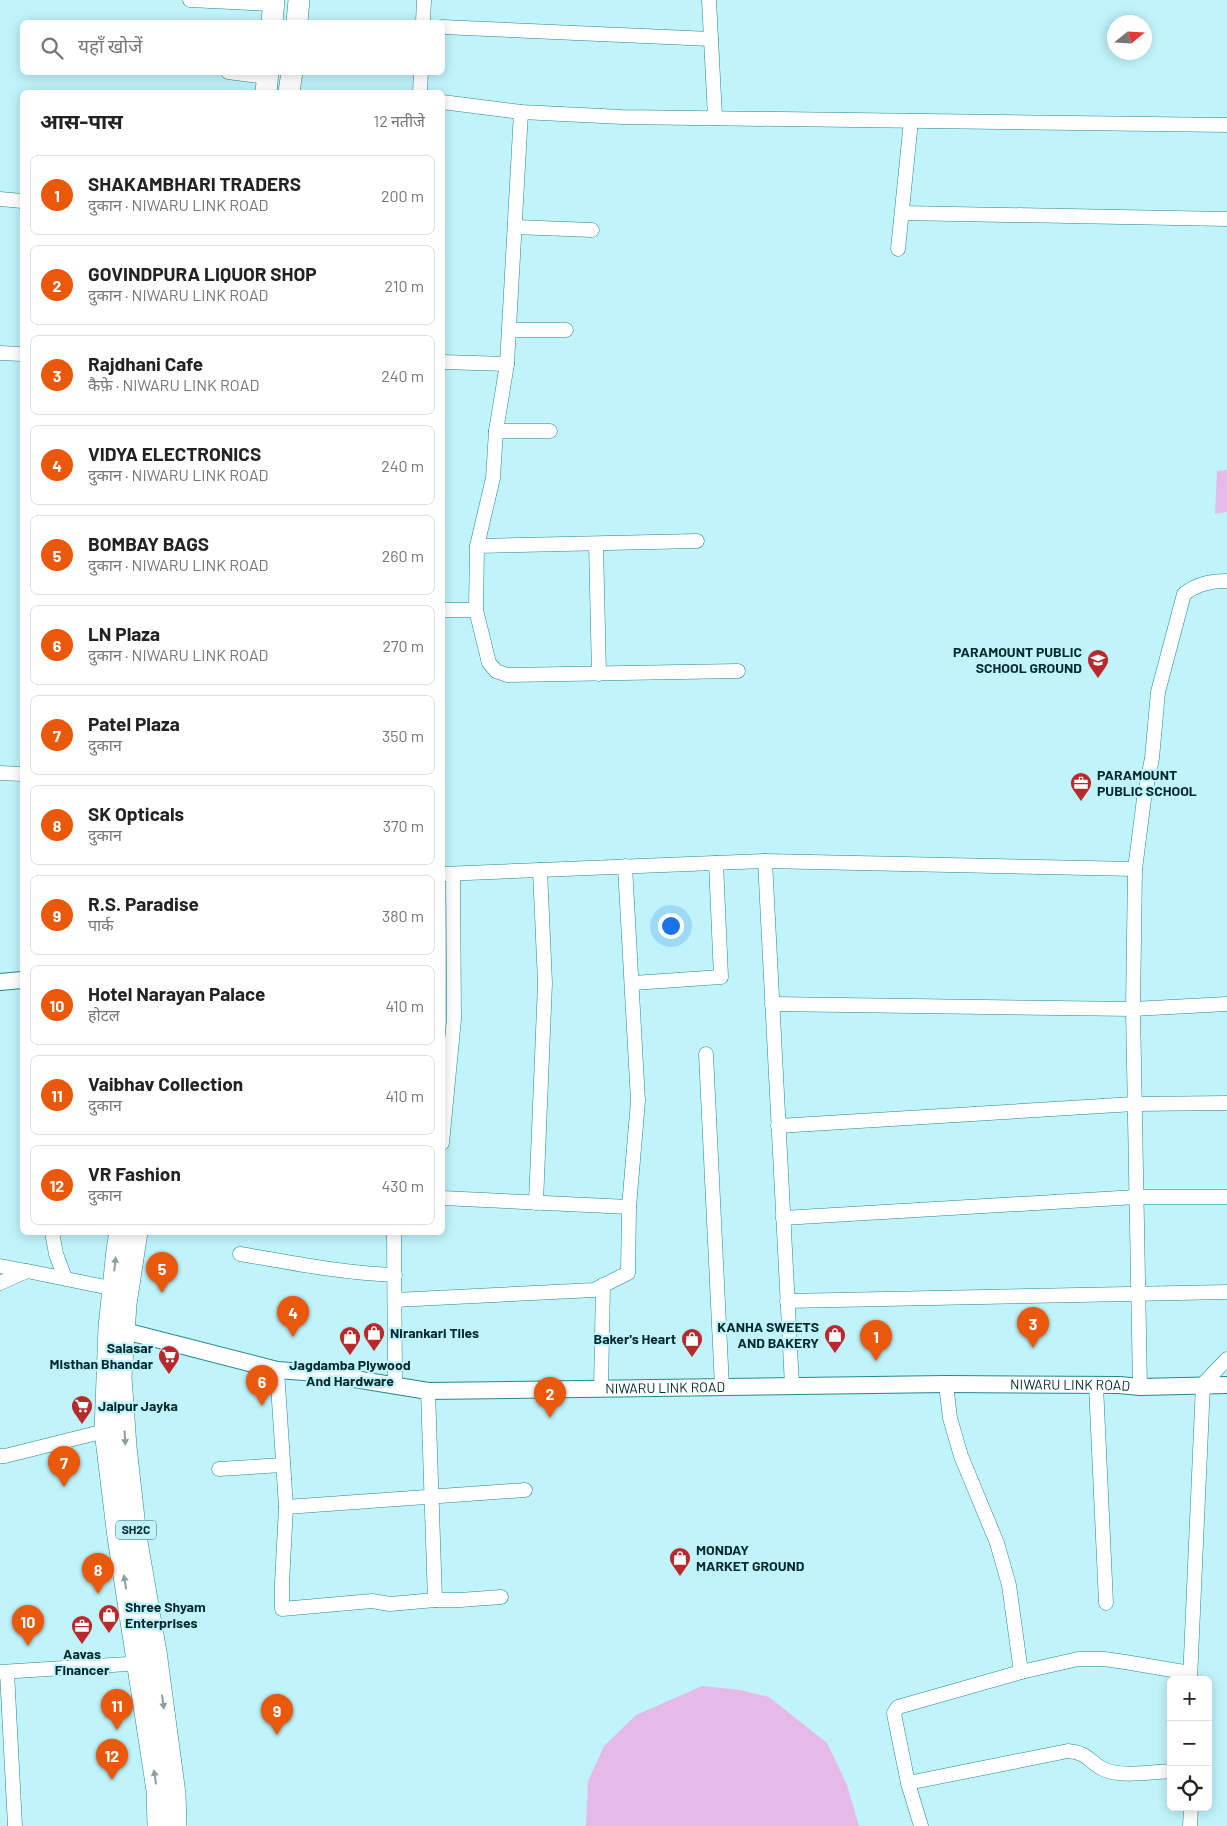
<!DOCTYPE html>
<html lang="hi">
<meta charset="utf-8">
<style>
:root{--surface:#fff;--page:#f2f2f2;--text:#222;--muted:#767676;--line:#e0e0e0;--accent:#ea580c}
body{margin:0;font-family:Barlow,"Noto Sans Devanagari",sans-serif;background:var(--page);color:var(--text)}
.controls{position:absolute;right:15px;bottom:15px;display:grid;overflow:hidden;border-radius:8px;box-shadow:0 2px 12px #0003}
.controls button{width:45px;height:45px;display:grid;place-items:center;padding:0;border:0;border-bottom:1px solid var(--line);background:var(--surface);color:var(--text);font:25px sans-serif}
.compass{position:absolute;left:1107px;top:15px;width:45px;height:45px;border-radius:50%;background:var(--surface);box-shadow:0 2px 12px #0003;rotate:72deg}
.you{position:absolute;left:670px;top:925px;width:18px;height:18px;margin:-12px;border:4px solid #fff;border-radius:50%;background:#1a73e8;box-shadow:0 0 0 8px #1a73e833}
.badge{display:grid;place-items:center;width:32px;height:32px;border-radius:50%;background:var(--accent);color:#fff;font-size:16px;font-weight:700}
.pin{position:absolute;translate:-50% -41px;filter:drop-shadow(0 1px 2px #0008)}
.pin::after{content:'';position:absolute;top:26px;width:18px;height:15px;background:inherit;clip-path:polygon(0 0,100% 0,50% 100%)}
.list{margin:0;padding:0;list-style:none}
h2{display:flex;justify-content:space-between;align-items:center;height:65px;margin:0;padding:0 20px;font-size:21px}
h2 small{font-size:16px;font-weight:400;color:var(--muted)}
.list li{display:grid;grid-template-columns:32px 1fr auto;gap:15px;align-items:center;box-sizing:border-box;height:80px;margin:0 10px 10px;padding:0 10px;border:1px solid var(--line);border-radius:8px}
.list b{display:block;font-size:19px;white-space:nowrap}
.list p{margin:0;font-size:16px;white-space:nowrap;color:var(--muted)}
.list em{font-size:16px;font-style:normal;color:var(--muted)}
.icon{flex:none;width:28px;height:28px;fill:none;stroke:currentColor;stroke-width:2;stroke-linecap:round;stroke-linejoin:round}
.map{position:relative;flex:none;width:1227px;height:1826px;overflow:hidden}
.search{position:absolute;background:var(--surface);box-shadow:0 2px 12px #0003;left:20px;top:20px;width:425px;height:55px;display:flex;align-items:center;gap:12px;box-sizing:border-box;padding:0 18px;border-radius:8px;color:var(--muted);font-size:19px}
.panel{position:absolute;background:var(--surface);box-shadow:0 2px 12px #0003;left:20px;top:90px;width:425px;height:1145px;border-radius:8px}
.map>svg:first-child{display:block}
.green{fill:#e6bae8}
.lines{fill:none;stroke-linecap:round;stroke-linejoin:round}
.minor-casing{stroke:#268791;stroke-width:15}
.tertiary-casing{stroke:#268791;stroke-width:18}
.primary-casing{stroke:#268791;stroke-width:22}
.minor{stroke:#fff;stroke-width:14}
.tertiary{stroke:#fff;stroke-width:16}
.primary{stroke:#fff;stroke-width:21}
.oneway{fill:#8d9fa1}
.labels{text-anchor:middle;stroke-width:4.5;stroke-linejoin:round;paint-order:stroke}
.shield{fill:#c0f3fa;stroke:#3a666b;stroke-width:1}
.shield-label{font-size:12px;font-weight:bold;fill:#012a2e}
.poi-label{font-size:14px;font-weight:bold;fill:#012a2e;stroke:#c0f3fa;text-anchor:start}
.street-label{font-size:14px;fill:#012a2e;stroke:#c0f3fa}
</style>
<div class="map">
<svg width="1227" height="1826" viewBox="0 0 1227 1826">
<rect width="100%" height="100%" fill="#c0f3fa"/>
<g class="green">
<path d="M 1227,470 L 1227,512 L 1215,514 L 1217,471 Z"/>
<path d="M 702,1686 L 740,1690 L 769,1697 L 827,1743 L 847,1785 L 859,1826 L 586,1826 L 588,1781 L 604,1746 L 636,1715 Z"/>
</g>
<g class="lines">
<g class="minor-casing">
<g id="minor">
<path d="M 190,0 L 273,4"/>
<path d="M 709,0 L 715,117"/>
<path d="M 423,22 L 424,0"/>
<path d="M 442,27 L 711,39"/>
<path d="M 228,72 L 267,77"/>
<path d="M 420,92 L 421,72"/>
<path d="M 442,102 L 521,112 L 622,117 L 1227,125"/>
<path d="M 0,199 L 22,201"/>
<path d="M 902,213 L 1227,219"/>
<path d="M 515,227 L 592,230"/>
<path d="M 898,249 L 911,121"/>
<path d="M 509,330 L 566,330"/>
<path d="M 0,353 L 22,354"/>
<path d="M 442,362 L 507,364"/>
<path d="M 496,431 L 550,431"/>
<path d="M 697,541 L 477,546 L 476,610 L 489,663 L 496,671 L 507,675 L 738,671"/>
<path d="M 596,544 L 599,674"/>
<path d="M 477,546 L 493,478 L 496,431 L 507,364 L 521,112"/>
<path d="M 442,610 L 476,610"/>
<path d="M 0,773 L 22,774"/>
<path d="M 765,861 L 792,1386"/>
<path d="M 442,874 L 765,861 L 1135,869"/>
<path d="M 633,983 L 721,977 L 716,863"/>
<path d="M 772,1004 L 1133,1009 L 1227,1004"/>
<path d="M 706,1054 L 722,1387"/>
<path d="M 778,1126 L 1134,1104 L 1227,1103"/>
<path d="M 442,1143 L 454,1019 L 453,874"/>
<path d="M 442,1198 L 629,1207"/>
<path d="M 536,1203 L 545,983 L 540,870"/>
<path d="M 783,1218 L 1136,1197 L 1227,1197"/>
<path d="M 52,1232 L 56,1254 L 65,1278"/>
<path d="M 394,1232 L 395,1385"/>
<path d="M 240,1254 C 292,1263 342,1273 395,1275"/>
<path d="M 0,1266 L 26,1271"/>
<path d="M 0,1283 L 27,1271 L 120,1290"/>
<path d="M 395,1300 L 594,1290 L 628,1273 L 629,1207 L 638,1101 L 625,866"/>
<path d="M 787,1301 L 1227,1292"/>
<path d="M 277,1370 L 286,1507 L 282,1583 L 282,1609 L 372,1601 L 390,1604 L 435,1600"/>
<path d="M 946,1384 L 950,1418 L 961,1456 L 997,1543 L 1009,1585 L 1021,1672"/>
<path d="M 1096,1385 L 1106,1603"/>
<path d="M 1140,1387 L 1133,1009 L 1135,869 L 1144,799 L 1152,758 L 1158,692 L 1184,594 C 1197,584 1210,581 1227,581"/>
<path d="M 601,1388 L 603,1285"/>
<path d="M 428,1391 L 435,1600 L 460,1600 L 501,1597"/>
<path d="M 0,1456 L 5,1456 L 105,1431"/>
<path d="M 219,1469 L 283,1465"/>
<path d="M 286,1507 L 525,1490"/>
<path d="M 0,1672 L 144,1663"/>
<path d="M 7,1672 L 15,1826"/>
<path d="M 1190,1680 L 1203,1384 L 1227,1359"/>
<path d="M 908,1783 L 1068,1751 C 1090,1753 1089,1763 1105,1770 C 1122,1777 1152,1772 1171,1771"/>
<path d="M 921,1826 L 908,1783 L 895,1719 L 894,1713 L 898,1707 L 1021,1672 L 1078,1659 L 1104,1659 L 1125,1662 L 1190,1673"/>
<path d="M 1190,1826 L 1191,1807"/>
</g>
</g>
<g class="tertiary-casing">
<g id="tertiary">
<path d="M 0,982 L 22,980"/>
<path id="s1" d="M 113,1328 L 277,1370 L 318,1373 L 428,1391 L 946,1384 L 1119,1385 L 1140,1387 L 1227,1385"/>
</g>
</g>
<g class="primary-casing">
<g id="primary">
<path d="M 272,22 L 274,0"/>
<path d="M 297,22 L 299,0"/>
<path d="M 266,92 L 268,72"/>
<path d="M 289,92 L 292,72"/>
<path d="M 120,1232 L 117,1250 L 109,1327 L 105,1431 L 118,1537 L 157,1790 L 158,1826"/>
<path d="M 137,1232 L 126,1304 L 121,1377 L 126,1447 L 136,1536 L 156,1652 L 175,1794 L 176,1826"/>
</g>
</g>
<use href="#minor" class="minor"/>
<use href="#tertiary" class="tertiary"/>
<use href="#primary" class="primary"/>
</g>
<defs><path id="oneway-solid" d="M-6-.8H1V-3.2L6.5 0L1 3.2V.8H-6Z" transform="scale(1.25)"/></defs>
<g class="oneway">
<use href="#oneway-solid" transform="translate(115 1264) rotate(-84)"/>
<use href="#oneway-solid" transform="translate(125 1438) rotate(86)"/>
<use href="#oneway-solid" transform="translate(125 1582) rotate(-99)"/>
<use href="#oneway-solid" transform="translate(163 1702) rotate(82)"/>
<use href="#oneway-solid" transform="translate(155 1777) rotate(-98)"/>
</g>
<defs>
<g id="school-pin" transform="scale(1.125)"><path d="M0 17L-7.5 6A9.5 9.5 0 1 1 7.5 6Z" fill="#b9292c" stroke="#c0f3fa"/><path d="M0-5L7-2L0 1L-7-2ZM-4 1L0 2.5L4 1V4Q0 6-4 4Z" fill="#fff"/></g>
<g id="office-pin" transform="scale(1.125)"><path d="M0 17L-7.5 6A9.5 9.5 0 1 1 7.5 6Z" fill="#b9292c" stroke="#c0f3fa"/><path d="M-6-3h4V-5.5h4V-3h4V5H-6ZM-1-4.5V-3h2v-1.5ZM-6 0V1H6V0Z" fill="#fff"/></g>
<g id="shop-pin" transform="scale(1.125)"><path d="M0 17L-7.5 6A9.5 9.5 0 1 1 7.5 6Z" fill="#b9292c" stroke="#c0f3fa"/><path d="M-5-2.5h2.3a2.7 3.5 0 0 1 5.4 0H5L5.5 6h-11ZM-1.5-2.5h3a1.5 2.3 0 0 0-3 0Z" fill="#fff"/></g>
<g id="supermarket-pin" transform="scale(1.125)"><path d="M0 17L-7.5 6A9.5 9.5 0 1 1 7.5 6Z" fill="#b9292c" stroke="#c0f3fa"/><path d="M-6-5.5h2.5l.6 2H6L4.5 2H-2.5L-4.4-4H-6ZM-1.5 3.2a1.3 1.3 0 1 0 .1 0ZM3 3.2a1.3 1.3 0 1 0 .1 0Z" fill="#fff"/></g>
</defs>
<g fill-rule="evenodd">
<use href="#school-pin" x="1098" y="660"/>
<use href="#office-pin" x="1081" y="783"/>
<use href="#shop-pin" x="374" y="1333"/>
<use href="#shop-pin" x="835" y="1335"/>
<use href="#shop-pin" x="350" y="1337"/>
<use href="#shop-pin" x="692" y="1339"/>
<use href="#supermarket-pin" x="169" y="1356"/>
<use href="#supermarket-pin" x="82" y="1406"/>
<use href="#shop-pin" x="680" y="1558"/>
<use href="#shop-pin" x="109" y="1615"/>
<use href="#office-pin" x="82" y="1626"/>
</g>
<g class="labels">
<rect class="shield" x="116" y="1520.5" width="40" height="19" rx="4"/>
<g class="shield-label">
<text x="136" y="1534">SH2C</text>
</g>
<g class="poi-label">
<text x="1082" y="657" text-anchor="end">PARAMOUNT PUBLIC<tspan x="1082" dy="16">SCHOOL GROUND</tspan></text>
<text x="1097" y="780">PARAMOUNT<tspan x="1097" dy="16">PUBLIC SCHOOL</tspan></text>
<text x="819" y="1332" text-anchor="end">KANHA SWEETS<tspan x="819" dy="16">AND BAKERY</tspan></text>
<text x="390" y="1338">Nirankari Tiles</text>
<text x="676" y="1344" text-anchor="end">Baker's Heart</text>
<text x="153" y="1353" text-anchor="end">Salasar<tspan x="153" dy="16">Misthan Bhandar</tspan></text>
<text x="350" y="1370" text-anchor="middle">Jagdamba Plywood<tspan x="350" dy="16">And Hardware</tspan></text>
<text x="98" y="1411">Jaipur Jayka</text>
<text x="696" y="1555">MONDAY<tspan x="696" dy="16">MARKET GROUND</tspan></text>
<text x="125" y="1612">Shree Shyam<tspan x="125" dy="16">Enterprises</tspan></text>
<text x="82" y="1659" text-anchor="middle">Aavas<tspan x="82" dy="16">Financer</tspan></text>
</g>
<g class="street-label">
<text dy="5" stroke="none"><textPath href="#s1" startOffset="964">NIWARU LINK ROAD</textPath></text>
<text dy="5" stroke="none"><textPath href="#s1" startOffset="559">NIWARU LINK ROAD</textPath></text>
</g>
</g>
</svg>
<div class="controls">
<button>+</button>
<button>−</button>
<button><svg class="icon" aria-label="locate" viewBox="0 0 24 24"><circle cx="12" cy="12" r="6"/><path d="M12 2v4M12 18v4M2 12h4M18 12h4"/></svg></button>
</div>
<svg class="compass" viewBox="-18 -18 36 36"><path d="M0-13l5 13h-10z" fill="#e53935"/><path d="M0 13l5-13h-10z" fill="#767676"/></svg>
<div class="you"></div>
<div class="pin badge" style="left:876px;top:1361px">1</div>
<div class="pin badge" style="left:550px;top:1418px">2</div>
<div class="pin badge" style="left:1033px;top:1348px">3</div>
<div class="pin badge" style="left:293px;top:1337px">4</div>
<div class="pin badge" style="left:162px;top:1293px">5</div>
<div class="pin badge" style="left:262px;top:1406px">6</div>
<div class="pin badge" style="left:64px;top:1487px">7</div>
<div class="pin badge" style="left:98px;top:1594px">8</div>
<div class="pin badge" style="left:277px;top:1735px">9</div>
<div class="pin badge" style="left:28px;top:1646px">10</div>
<div class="pin badge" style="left:117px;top:1730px">11</div>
<div class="pin badge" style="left:112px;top:1780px">12</div>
<div class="search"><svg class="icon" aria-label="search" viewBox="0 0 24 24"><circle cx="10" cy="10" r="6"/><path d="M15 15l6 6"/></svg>यहाँ खोजें</div>
<section class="panel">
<h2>आस-पास<small>12 नतीजे</small></h2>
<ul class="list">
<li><span class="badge">1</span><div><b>SHAKAMBHARI TRADERS</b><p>दुकान · NIWARU LINK ROAD</p></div><em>200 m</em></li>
<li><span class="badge">2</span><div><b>GOVINDPURA LIQUOR SHOP</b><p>दुकान · NIWARU LINK ROAD</p></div><em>210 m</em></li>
<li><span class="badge">3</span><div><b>Rajdhani Cafe</b><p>कैफ़े · NIWARU LINK ROAD</p></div><em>240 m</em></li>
<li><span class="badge">4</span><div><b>VIDYA ELECTRONICS</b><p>दुकान · NIWARU LINK ROAD</p></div><em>240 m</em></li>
<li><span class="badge">5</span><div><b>BOMBAY BAGS</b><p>दुकान · NIWARU LINK ROAD</p></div><em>260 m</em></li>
<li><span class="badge">6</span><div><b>LN Plaza</b><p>दुकान · NIWARU LINK ROAD</p></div><em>270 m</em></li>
<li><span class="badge">7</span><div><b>Patel Plaza</b><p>दुकान</p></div><em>350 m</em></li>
<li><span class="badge">8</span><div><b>SK Opticals</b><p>दुकान</p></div><em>370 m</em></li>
<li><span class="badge">9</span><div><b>R.S. Paradise</b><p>पार्क</p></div><em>380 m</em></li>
<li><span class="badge">10</span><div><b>Hotel Narayan Palace</b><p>होटल</p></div><em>410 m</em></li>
<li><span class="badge">11</span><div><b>Vaibhav Collection</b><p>दुकान</p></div><em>410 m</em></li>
<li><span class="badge">12</span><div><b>VR Fashion</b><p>दुकान</p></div><em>430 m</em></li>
</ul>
</section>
</div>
